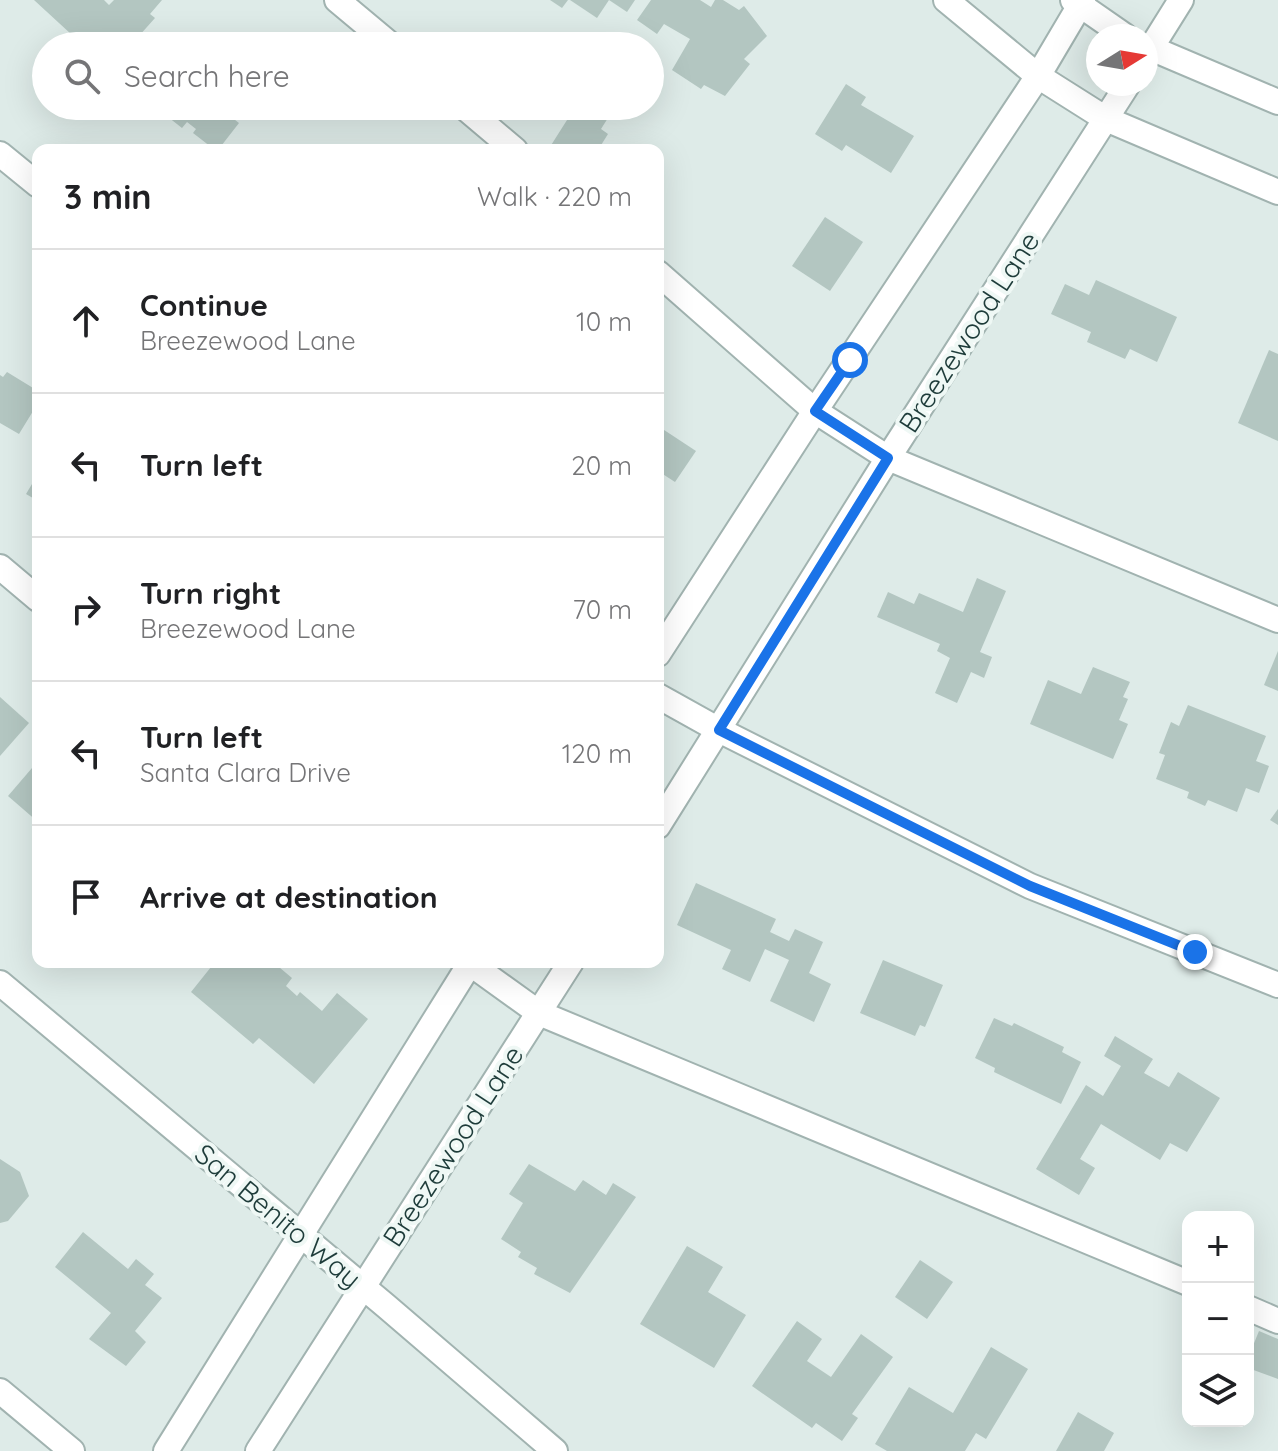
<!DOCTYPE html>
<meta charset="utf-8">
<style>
:root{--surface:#fff;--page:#f6f6f6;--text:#202124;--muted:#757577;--line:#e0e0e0}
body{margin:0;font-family:Quicksand,sans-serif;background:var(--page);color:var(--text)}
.controls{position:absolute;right:24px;bottom:24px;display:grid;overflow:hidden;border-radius:16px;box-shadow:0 8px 32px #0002}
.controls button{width:72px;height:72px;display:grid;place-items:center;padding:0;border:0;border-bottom:2px solid var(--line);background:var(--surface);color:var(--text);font:40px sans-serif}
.compass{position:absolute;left:1086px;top:24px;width:72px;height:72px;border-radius:50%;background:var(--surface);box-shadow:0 8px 32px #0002;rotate:79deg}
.stop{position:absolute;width:24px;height:24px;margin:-18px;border:6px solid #1a73e8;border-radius:50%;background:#fff}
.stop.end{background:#1a73e8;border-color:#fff;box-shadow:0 2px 8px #0008}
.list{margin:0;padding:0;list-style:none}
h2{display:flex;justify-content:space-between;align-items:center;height:104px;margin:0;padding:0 32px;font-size:34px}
h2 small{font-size:26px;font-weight:400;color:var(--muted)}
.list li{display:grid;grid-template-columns:52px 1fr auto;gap:24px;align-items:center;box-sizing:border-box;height:144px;padding:0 32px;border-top:2px solid var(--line)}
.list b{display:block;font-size:30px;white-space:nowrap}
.list p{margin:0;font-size:26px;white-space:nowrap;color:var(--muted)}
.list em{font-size:26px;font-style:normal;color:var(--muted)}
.icon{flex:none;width:44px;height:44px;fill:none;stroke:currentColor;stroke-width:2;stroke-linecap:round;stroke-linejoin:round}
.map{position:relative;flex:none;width:1278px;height:1451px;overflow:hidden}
.search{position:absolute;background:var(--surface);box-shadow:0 8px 32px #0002;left:32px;top:32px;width:632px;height:88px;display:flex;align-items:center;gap:20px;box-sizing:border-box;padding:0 28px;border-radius:44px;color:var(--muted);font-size:30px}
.panel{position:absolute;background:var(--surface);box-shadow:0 8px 32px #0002;left:32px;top:144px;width:632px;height:824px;border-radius:16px}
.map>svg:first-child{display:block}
.building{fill:#b3c6c1}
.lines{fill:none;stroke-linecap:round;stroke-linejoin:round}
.minor-casing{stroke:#a1b3b0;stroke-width:28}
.minor{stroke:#fff;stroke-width:24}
.route{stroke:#1a73e8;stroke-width:10}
.labels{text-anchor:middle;stroke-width:8;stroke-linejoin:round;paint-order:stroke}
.street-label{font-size:28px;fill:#1e3c3a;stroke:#eff8f5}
</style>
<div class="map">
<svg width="1278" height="1451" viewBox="0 0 1278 1451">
<rect width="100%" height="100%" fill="#deebe8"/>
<g class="building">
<path d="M 34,0 L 104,0 L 109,5 L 114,0 L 162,0 L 150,14 L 155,18 L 130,46 L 84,46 Z"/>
<path d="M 550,0 L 568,0 L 562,8 Z"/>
<path d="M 570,0 L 609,0 L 597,18 Z"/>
<path d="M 609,0 L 635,0 L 627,12 Z"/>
<path d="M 651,0 L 700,0 L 711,7 L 715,0 L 723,0 L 739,10 L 744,6 L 767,36 L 744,59 L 750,64 L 725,96 L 704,85 L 701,89 L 672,70 L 690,39 L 664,24 L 657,34 L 637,20 Z"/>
<path d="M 846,84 L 866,97 L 861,105 L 914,136 L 891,173 L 846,145 L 842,151 L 815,134 Z"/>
<path d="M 154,106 L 217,106 L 239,123 L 218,150 L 215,150 L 193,133 L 196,129 L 187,122 L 182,128 Z"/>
<path d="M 589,106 L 606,106 L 613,110 L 601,129 L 608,134 L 598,150 L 548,150 L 574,109 L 583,115 Z"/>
<path d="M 825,217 L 863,242 L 830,291 L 792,266 Z"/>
<path d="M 1096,280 L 1177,317 L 1157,362 L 1130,349 L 1125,359 L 1087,342 L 1091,332 L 1051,314 L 1065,284 L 1089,295 Z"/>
<path d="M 1269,350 L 1278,354 L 1278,441 L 1238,423 Z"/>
<path d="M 7,372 L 38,391 L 38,403 L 19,434 L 0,423 L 0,375 L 3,377 Z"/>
<path d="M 658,426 L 696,451 L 675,482 L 658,471 Z"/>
<path d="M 38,474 L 38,501 L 26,494 Z"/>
<path d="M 977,578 L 1006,591 L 980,652 L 992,657 L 984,678 L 971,672 L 957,703 L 935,693 L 950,658 L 937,651 L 940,644 L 877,617 L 888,592 L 914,604 L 919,593 L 963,612 Z"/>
<path d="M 1278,651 L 1278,691 L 1264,685 Z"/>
<path d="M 1093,667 L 1130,682 L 1123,697 L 1128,699 L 1119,720 L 1128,724 L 1113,759 L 1030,724 L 1048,680 L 1081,694 Z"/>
<path d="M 0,697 L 29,723 L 0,756 Z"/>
<path d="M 1188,705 L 1266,736 L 1256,761 L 1269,766 L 1259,793 L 1246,788 L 1237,812 L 1208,800 L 1205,806 L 1187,798 L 1189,792 L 1156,779 L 1165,755 L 1159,753 L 1171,722 L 1179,726 Z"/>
<path d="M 38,761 L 38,822 L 8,796 Z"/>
<path d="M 1278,809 L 1278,825 L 1270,820 Z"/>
<path d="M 696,883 L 776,919 L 770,932 L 789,941 L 795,929 L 823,942 L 809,973 L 831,984 L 814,1022 L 770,1001 L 789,960 L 765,949 L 750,982 L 722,969 L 731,950 L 677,925 Z"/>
<path d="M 883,960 L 943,985 L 925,1027 L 920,1025 L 915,1036 L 860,1013 Z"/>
<path d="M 215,962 L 273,962 L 292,978 L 286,986 L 297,996 L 300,992 L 322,1011 L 337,993 L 368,1019 L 314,1084 L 259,1038 L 253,1044 L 191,992 Z"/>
<path d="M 994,1018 L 1012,1026 L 1014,1023 L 1064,1047 L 1062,1052 L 1081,1062 L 1061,1104 L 994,1072 L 995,1068 L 975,1058 Z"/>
<path d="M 1115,1036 L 1153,1059 L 1144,1073 L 1169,1087 L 1178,1072 L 1220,1098 L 1187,1152 L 1170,1143 L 1160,1160 L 1101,1124 L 1080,1159 L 1095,1168 L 1079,1195 L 1036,1169 L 1086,1085 L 1103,1096 L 1121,1066 L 1104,1056 Z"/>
<path d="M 0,1159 L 20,1172 L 29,1196 L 8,1221 L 0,1223 Z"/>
<path d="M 529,1164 L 575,1191 L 583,1180 L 606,1195 L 613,1183 L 636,1197 L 570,1293 L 534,1274 L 537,1268 L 518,1257 L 521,1252 L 501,1239 L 523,1203 L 509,1194 Z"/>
<path d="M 83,1232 L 128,1269 L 136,1259 L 154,1274 L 145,1285 L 162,1298 L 135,1331 L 146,1342 L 126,1366 L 89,1339 L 111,1313 L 55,1267 Z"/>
<path d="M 687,1246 L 723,1267 L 708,1292 L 746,1315 L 714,1368 L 640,1324 Z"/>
<path d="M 920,1260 L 953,1282 L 927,1319 L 895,1297 Z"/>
<path d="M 797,1321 L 822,1339 L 807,1361 L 831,1377 L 861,1334 L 893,1357 L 852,1414 L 858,1418 L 842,1441 L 816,1423 L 812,1428 L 752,1386 Z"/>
<path d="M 1259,1331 L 1278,1339 L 1278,1379 L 1248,1368 L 1248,1358 Z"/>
<path d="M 991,1347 L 1028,1369 L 986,1439 L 976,1433 L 965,1451 L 887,1451 L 875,1444 L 909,1387 L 953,1413 Z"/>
<path d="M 1078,1412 L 1114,1433 L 1104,1451 L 1056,1451 Z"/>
</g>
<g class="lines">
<g class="minor-casing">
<g id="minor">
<path d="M 337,0 L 392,46"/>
<path d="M 946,0 L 1038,76 L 1106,119 L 1278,192"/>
<path d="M 1073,0 L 1125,36"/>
<path d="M 1146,46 L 1278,102"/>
<path d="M 1146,56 L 1181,0"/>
<path d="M 463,106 L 515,150"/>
<path d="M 0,154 L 38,185"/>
<path d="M 658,273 L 815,411 L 888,458 L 1278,620"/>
<path d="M 0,567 L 38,599"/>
<path d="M 658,654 L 815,411 L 1038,76 L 1083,0"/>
<path d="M 658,696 L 719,730 L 1030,886 L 1278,985"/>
<path d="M 658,826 L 888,458 L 1128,84"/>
<path d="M 468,962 L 539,1013 L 1188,1283"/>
<path d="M 0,983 L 386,1306 L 555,1451"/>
<path d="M 1248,1308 L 1278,1321"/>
<path d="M 0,1391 L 72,1451"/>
<path d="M 166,1451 L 471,962"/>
<path d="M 258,1451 L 571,962"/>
</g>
</g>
<use href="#minor" class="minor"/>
</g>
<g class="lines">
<path class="route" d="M 850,360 L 815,411 L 888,458 L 719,730 L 1030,886 L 1195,952"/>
</g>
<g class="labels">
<g class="street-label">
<text transform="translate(969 332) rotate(-57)" y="10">Breezewood Lane</text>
<text transform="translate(453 1146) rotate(-57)" y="10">Breezewood Lane</text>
<text transform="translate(278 1216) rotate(40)" y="10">San Benito Way</text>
</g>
</g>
</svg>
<div class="controls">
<button>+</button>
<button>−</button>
<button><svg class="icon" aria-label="layers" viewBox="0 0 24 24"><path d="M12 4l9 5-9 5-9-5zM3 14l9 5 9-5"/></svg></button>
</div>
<svg class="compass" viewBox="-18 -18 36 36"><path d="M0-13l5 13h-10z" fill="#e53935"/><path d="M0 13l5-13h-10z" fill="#757577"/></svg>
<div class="stop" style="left:850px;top:360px"></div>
<div class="stop end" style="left:1195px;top:952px"></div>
<div class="search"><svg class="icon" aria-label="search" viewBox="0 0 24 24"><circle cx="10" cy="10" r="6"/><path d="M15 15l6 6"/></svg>Search here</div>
<section class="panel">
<h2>3 min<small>Walk · 220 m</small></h2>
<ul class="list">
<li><svg class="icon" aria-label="ahead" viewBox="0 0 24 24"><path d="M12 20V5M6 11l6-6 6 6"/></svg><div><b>Continue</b><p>Breezewood Lane</p></div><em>10 m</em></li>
<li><svg class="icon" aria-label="left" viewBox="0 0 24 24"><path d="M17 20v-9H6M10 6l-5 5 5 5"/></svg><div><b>Turn left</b></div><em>20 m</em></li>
<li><svg class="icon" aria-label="right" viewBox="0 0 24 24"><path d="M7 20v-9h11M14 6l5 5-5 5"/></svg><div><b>Turn right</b><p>Breezewood Lane</p></div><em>70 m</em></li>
<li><svg class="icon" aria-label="left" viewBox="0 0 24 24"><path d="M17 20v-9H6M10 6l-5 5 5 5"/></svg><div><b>Turn left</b><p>Santa Clara Drive</p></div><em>120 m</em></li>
<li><svg class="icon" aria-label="arrive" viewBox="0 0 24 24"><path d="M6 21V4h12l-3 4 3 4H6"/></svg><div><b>Arrive at destination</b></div></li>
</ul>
</section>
</div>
